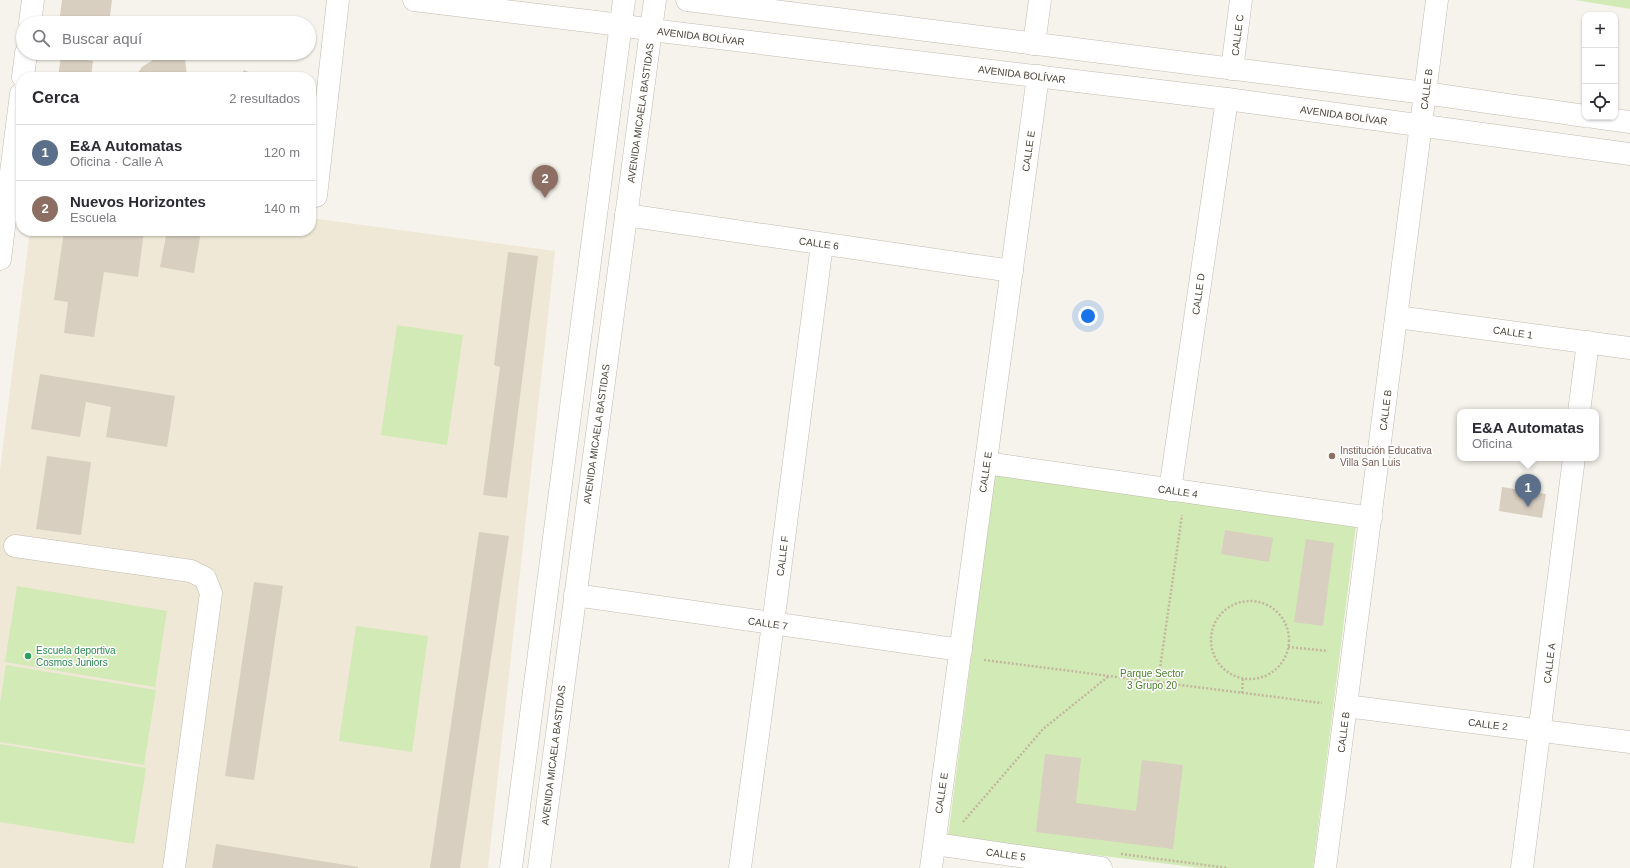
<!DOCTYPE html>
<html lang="es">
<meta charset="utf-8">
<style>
:root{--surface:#fff;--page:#f2f2f3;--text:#2b2b33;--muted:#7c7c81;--line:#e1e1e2;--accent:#0b8043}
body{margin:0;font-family:Arial,sans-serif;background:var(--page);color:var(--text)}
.controls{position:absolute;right:12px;top:12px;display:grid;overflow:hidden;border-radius:8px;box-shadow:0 1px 3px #0004}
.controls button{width:36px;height:36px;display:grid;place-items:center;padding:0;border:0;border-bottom:1px solid var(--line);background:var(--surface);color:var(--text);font:20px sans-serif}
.you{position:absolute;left:1088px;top:316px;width:14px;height:14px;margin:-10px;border:3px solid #fff;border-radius:50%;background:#1a73e8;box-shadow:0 0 0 6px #1a73e833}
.badge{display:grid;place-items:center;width:26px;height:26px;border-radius:50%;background:var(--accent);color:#fff;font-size:13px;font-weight:700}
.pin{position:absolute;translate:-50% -33px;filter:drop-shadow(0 1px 2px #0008)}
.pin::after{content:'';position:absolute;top:21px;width:14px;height:12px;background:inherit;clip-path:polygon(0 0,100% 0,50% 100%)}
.popup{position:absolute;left:1457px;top:409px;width:142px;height:52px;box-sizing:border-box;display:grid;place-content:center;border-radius:8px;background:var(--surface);filter:drop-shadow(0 1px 3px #0005);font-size:13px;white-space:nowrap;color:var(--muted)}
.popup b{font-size:15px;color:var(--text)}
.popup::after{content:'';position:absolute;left:50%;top:100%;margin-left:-8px;border:8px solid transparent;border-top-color:var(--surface)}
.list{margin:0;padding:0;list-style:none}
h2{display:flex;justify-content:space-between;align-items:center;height:52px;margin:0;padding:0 16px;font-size:17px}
h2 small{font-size:13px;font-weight:400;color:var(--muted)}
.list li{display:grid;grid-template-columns:26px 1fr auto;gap:12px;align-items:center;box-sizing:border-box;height:56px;padding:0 16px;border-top:1px solid var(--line)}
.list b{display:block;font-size:15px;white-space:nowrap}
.list p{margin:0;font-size:13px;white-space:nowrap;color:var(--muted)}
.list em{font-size:13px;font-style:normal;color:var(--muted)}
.icon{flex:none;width:22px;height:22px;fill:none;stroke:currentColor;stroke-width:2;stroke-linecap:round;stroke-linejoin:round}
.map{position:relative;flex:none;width:1630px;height:868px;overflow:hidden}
.search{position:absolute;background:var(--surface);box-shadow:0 1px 3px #0004;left:16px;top:16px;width:300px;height:44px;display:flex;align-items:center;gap:10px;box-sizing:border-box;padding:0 14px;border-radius:22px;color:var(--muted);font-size:15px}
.panel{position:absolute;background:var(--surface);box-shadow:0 1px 3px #0004;left:16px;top:72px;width:300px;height:164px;border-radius:16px}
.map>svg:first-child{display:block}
.education{fill:#efe8d6}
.green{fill:#d2eab5}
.building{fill:#d8cfc1}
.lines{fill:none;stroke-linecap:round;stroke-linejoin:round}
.minor-casing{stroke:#c2bbae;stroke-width:23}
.path{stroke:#c4b79f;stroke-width:2.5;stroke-dasharray:2 2;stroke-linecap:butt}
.minor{stroke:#fff;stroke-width:22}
.education-dot{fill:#8d6e63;stroke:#fff;stroke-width:1.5}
.leisure-dot{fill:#2e9e5b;stroke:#fff;stroke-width:1.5}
.labels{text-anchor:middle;stroke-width:3;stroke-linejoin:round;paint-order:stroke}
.street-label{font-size:10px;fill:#4b4439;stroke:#fff}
.education-label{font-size:10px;fill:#785e54;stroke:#fff;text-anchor:start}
.leisure-label{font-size:10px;fill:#27864d;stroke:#fff;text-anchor:start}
.park-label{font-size:10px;fill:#4a7f2a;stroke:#fff}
</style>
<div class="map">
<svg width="1630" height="868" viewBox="0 0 1630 868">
<rect width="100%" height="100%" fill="#f6f3ec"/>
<path class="education" d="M 311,218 L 555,251 L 488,868 L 0,868 L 0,470 L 30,231 L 311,231 Z"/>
<g class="green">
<path d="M 1575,0 L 1630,0 L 1630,9 Z"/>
<path d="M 397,325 L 463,335 L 447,445 L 381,435 Z"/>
<path d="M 995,473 L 1356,525 L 1313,868 L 1201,868 L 948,837 Z"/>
<path d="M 17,586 L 167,611 L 155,687 L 5,662 Z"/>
<path d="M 356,626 L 428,636 L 412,752 L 339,741 Z"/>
<path d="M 6,665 L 156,690 L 144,765 L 0,742 L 0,703 Z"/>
<path d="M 0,744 L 146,768 L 134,844 L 0,822 Z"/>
</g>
<g class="building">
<path d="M 62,0 L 112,0 L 109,23 L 59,23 Z"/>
<path d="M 61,56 L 93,61 L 91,77 L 58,77 Z"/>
<path d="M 167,57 L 185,58 L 187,77 L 135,77 L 142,67 L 153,60 Z"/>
<path d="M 244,70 L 260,77 L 240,77 Z"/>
<path d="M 64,231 L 144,231 L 138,277 L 104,272 L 94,337 L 64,333 L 68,302 L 54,300 Z"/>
<path d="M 167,231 L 201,231 L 194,273 L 160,267 Z"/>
<path d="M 508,252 L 538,256 L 507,498 L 483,495 L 500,367 L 494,365 Z"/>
<path d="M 40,374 L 175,396 L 167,447 L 106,437 L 111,407 L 86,402 L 80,437 L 31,429 Z"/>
<path d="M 47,456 L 91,462 L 81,535 L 36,529 Z"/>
<path d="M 1502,487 L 1546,494 L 1542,518 L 1499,511 Z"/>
<path d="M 1225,530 L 1273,538 L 1269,562 L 1221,554 Z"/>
<path d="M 479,532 L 509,536 L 460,868 L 430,868 Z"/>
<path d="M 1306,539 L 1334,543 L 1323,626 L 1294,622 Z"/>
<path d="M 254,582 L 283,586 L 254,780 L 225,776 Z"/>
<path d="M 1045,754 L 1081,758 L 1076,803 L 1136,811 L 1142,760 L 1183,765 L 1173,849 L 1036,832 Z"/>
<path d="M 216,844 L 358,867 L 358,868 L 212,868 Z"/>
</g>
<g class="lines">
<g class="minor-casing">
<g id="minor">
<path d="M 414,0 L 621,25 L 651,30 L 1227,99 L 1630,154"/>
<path d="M 687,0 L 1425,93 L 1585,116"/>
<path d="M 30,23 L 33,0"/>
<path d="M 1034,44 L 1040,0"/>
<path d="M 1232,69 L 1241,0"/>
<path d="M 23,77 L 26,53"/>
<path d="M 1594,117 L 1630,122"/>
<path d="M 316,196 L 338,0"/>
<path d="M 626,215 L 1012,271"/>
<path d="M 0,259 L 21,94"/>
<path d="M 1397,317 L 1630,348"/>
<path d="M 1579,412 L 1588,342"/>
<path d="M 986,463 L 1371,518"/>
<path d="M 1170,490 L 1227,99"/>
<path d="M 15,546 L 191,571 L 205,578 L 211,593 L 174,868"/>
<path d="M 575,595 L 961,650"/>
<path d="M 1346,706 L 1630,742"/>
<path d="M 935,844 L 1101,868"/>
<path d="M 511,868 L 624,0"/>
<path d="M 539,868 L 655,0"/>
<path d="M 740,868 L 773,624 L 822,244"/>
<path d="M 931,868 L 1038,76"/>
<path d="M 1325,868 L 1437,0"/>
<path d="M 1522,868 L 1574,458"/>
</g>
</g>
<g class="path">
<circle cx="1250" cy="640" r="39"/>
<path d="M 1288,647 L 1328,651"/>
<path d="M 984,660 L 1322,703"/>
<path d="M 1158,682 L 1182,515"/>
<path d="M 1242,693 L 1243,678"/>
<path d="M 963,822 L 1043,729 L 1109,676"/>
<path d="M 1121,854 L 1228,868"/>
</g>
<use href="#minor" class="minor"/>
</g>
<circle class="education-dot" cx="1332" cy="456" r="4"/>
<circle class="leisure-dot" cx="28" cy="656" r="4"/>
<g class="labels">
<g class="street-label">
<text transform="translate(1237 35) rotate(-83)" y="4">CALLE C</text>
<text transform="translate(701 36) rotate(7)" y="4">AVENIDA BOLÍVAR</text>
<text transform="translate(1022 74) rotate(7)" y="4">AVENIDA BOLÍVAR</text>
<text transform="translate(1426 89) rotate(-83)" y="4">CALLE B</text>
<text transform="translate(640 113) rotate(-82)" y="4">AVENIDA MICAELA BASTIDAS</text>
<text transform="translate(1344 115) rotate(8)" y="4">AVENIDA BOLÍVAR</text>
<text transform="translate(1028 151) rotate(-82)" y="4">CALLE E</text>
<text transform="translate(819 243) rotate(8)" y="4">CALLE 6</text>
<text transform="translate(1198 294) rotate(-82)" y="4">CALLE D</text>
<text transform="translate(1513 332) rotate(8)" y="4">CALLE 1</text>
<text transform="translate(1385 410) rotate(-83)" y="4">CALLE B</text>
<text transform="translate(596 434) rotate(-82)" y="4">AVENIDA MICAELA BASTIDAS</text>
<text transform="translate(985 472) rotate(-82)" y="4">CALLE E</text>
<text transform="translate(1178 491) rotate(8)" y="4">CALLE 4</text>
<text transform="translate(782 556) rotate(-83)" y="4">CALLE F</text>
<text transform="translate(768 623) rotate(8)" y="4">CALLE 7</text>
<text transform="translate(1549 663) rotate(-83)" y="4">CALLE A</text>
<text transform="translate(1488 724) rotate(7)" y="4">CALLE 2</text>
<text transform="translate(1343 732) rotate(-83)" y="4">CALLE B</text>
<text transform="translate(553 755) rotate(-83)" y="4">AVENIDA MICAELA BASTIDAS</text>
<text transform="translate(941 793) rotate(-82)" y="4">CALLE E</text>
<text transform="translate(1006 854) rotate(8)" y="4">CALLE 5</text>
</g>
<g class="education-label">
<text x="1340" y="454">Institución Educativa<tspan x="1340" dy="12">Villa San Luis</tspan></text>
</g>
<g class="leisure-label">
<text x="36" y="654">Escuela deportiva<tspan x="36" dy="12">Cosmos Juniors</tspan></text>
</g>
<g class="park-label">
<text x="1152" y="677">Parque Sector<tspan x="1152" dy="12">3 Grupo 20</tspan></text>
</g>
</g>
</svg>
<div class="controls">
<button>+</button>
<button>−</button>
<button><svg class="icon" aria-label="locate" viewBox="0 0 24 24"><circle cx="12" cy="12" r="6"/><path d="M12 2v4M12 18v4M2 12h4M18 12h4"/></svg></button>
</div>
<div class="you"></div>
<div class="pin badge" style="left:1528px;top:507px;background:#5c6f8a">1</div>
<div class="popup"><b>E&amp;A Automatas</b>Oficina</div>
<div class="pin badge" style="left:545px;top:198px;background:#8d6e63">2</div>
<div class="search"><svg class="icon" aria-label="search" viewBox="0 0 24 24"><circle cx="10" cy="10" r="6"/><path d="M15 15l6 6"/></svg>Buscar aquí</div>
<section class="panel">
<h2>Cerca<small>2 resultados</small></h2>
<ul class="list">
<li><span class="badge" style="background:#5c6f8a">1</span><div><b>E&amp;A Automatas</b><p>Oficina · Calle A</p></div><em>120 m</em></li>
<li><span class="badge" style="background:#8d6e63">2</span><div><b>Nuevos Horizontes</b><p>Escuela</p></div><em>140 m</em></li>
</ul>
</section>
</div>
